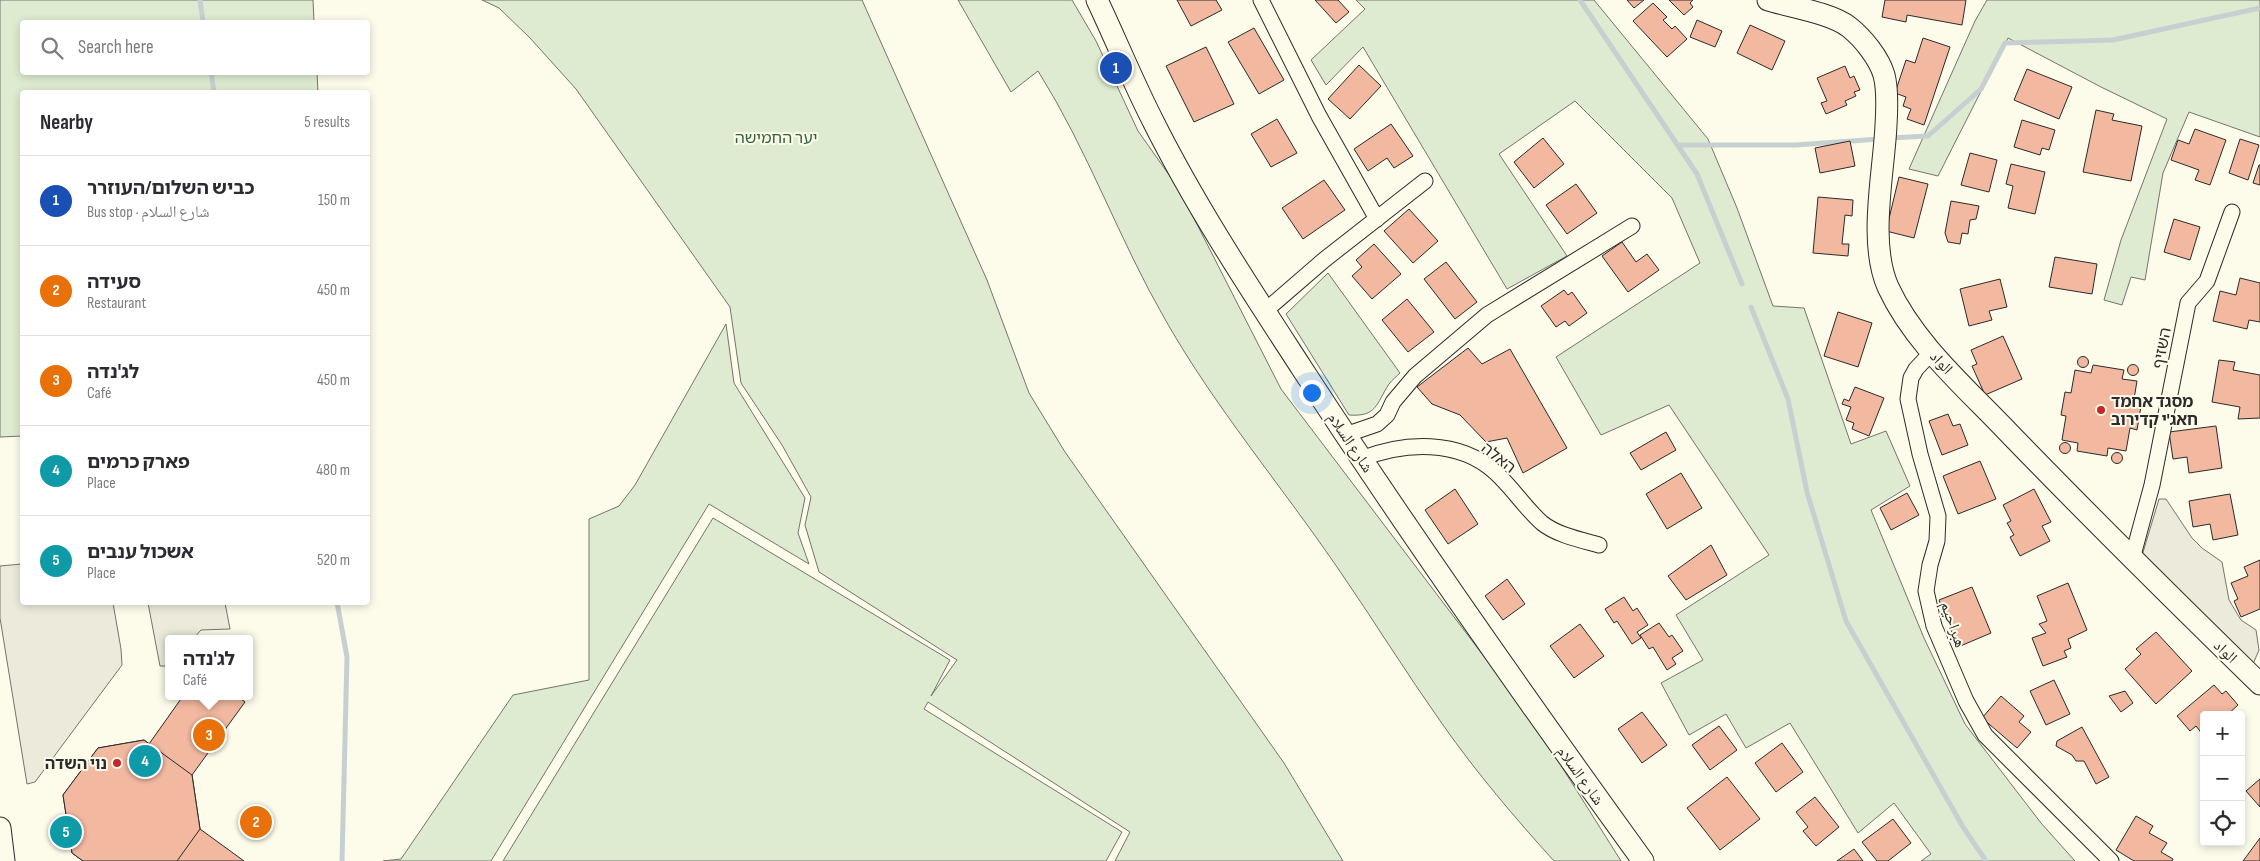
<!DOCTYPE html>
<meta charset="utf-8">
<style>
:root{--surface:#fff;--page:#f2f2f3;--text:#2b2b33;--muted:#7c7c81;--line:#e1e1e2;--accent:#0b8043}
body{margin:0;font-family:"Sofia Sans Condensed","Noto Naskh Arabic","Noto Sans Hebrew",sans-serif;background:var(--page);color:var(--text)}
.controls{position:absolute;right:15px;bottom:15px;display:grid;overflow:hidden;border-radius:5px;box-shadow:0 2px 8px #0003}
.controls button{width:45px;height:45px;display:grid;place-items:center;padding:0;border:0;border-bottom:1px solid var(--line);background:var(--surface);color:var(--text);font:25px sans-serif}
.you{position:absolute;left:1311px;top:392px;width:18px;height:18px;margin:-12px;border:4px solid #fff;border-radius:50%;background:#1a73e8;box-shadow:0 0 0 8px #1a73e833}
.badge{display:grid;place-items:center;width:32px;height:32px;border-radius:50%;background:var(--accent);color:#fff;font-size:16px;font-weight:700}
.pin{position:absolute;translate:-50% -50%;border:2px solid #fff;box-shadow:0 1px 5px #0006}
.popup{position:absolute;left:165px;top:635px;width:88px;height:65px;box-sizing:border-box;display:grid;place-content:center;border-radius:5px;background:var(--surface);filter:drop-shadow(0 1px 4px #0005);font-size:16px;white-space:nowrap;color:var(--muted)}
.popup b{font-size:19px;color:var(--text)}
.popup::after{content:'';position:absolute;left:50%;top:100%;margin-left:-10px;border:10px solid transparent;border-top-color:var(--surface)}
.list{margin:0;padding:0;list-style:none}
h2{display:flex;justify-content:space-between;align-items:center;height:65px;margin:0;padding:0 20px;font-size:21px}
h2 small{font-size:16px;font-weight:400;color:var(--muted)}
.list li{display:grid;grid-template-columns:32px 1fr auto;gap:15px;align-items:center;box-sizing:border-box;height:90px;padding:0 20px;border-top:1px solid var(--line)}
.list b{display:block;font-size:19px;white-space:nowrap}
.list p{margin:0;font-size:16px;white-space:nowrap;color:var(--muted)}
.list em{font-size:16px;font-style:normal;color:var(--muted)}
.icon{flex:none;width:28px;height:28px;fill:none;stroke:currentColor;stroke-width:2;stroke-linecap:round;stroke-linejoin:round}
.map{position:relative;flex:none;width:2260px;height:861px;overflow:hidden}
.search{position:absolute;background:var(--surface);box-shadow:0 2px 8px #0003;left:20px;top:20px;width:350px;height:55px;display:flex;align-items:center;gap:12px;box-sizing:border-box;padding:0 18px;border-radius:5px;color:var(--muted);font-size:19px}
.panel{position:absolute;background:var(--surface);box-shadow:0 2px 8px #0003;left:20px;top:90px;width:350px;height:515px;border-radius:5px}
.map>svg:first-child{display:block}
.green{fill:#deebd1;stroke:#74746e}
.parking{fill:#eceadb;stroke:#74746e}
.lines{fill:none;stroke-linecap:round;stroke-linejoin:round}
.stream{stroke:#c7d0d0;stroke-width:5}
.building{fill:#f2b8a0;stroke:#2b2b2b}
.street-casing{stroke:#2b2b2b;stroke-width:17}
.secondary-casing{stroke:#2b2b2b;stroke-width:23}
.street{stroke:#fdfbea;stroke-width:15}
.secondary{stroke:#fdfbea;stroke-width:21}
.poi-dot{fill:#c62828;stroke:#fdfbea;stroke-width:2}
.labels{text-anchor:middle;stroke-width:4;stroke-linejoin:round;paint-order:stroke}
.park-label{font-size:16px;fill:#34623c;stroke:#fdfbea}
.street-label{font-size:16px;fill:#2b2b2b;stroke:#fdfbea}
.poi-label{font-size:16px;font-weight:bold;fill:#2b2b2b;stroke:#fdfbea;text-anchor:start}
</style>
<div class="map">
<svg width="2260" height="861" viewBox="0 0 2260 861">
<rect width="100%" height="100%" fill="#fdfbea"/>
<g class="green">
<path d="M 0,0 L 313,0 L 314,22 L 22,22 L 22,72 L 317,73 L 318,92 L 22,92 L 22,436 L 0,437 Z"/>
<path d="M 482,0 L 862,0 L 987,280 L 1029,393 L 1065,452 L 1284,763 L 1343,861 L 1115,861 L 1130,832 L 928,702 L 924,709 L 1122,832 L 1106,861 L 503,861 L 713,518 L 950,660 L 931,696 L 957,660 L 819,572 L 805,525 L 811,497 L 782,445 L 741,383 L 730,307 L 576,89 L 530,38 L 499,8 Z"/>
<path d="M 958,0 L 1072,0 L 1096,41 L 1138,131 L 1179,189 L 1281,389 L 1533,721 L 1621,861 L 1554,861 C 1515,818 1476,772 1443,725 C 1406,673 1373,619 1337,567 C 1280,484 1215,407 1166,321 C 1119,240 1088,150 1038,71 L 1011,92 Z"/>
<path d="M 1356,0 L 1594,0 L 1708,139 L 1737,208 L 1773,306 L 1804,308 L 1851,444 L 1886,431 L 1910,486 L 1871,510 L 1924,638 L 1965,724 L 2041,823 L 2075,861 L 1921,861 L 1931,854 L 1894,803 L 1858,833 L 1790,723 L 1746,748 L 1726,714 L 1689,735 L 1661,683 L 1703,660 L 1676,615 L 1769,555 L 1669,405 L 1601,435 L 1556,357 L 1700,263 L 1672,198 L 1575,101 L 1499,154 L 1567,256 L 1507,289 L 1363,47 L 1326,85 L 1311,60 L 1365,9 Z"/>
<path d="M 1987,0 L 2260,0 L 2260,137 L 2189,112 L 2163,173 L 2145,280 L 2131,277 L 2122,305 L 2104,300 L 2121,240 L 2167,119 L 2101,87 L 2008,38 L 1938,176 L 1909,169 L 1975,21 Z"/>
<path d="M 1328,273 L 1400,373 C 1397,376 1392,380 1389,384 C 1376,404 1377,417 1349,415 L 1286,314 Z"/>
<path d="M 726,324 L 734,383 L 805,498 L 798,533 L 809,564 L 709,504 L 491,861 L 383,861 L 401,859 L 513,695 L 589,680 L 589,519 L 619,506 L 635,485 Z"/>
</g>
<g class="parking">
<path d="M 2159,499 L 2166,499 L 2192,538 L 2202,548 L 2222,562 L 2229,600 L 2241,620 L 2256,630 L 2259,650 L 2253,664 L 2141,559 Z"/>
<path d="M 22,564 L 22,602 L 113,603 L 121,649 L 122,665 L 35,782 L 27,784 L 0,618 L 0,566 Z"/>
<path d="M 148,603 L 225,603 L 230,629 L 201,630 L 193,639 L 169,639 L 169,666 L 160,666 Z"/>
</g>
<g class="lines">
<g class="stream">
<path d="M 200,0 L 203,22"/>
<path d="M 1580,0 L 1697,174 L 1742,284"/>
<path d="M 211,72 L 214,92"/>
<path d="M 1890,138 L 1928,136 L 1981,89 L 2005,43 L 2113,40 L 2260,8"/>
<path d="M 1678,145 L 1796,145 L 1879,139"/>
<path d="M 1751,307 L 1788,399 L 1807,492 L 1846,621 L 1963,827 L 1986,861"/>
<path d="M 337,602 L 347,657 L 342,861"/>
</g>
</g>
<g class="building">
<path d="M 1177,0 L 1216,0 L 1222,10 L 1191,26 Z"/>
<path d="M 1315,0 L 1338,0 L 1349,12 L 1336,23 Z"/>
<path d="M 1627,0 L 1644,0 L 1634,8 Z"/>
<path d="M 1669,0 L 1693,0 L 1690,3 L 1693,7 L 1684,15 Z"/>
<path d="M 1885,0 L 1966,0 L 1962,25 L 1907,15 L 1906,22 L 1882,17 Z"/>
<path d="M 1653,3 L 1667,17 L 1663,20 L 1672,29 L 1675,26 L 1687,39 L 1667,57 L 1633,21 Z"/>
<path d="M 1697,20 L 1722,31 L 1715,47 L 1690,37 Z"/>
<path d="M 1750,25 L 1785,41 L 1772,70 L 1737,53 Z"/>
<path d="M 1254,28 L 1284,80 L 1259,94 L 1228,42 Z"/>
<path d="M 1923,38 L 1950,47 L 1924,125 L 1907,119 L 1911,109 L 1903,106 L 1906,97 L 1895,93 L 1906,60 L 1915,63 Z"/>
<path d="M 1206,47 L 1234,104 L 1194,122 L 1166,66 Z"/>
<path d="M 1359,65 L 1381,86 L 1350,119 L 1328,99 Z"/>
<path d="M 1845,66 L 1850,78 L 1854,76 L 1860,90 L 1854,92 L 1856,96 L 1845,101 L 1847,105 L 1826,114 L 1821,103 L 1827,101 L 1817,78 Z"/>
<path d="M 2027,69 L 2072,87 L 2059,119 L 2014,100 Z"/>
<path d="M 2096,110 L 2114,114 L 2112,120 L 2142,126 L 2131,181 L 2083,172 Z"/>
<path d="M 1277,119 L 1297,153 L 1271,167 L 1251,134 Z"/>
<path d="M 2022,120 L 2055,130 L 2049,150 L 2042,148 L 2040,155 L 2014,147 Z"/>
<path d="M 1391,124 L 1413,156 L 1394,168 L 1387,158 L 1368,171 L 1354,149 Z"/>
<path d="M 2195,129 L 2226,140 L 2210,185 L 2195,180 L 2199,170 L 2171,160 L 2178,140 L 2189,144 Z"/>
<path d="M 1543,138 L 1564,164 L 1534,188 L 1514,162 Z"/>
<path d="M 2240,139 L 2259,145 L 2248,180 L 2229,173 Z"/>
<path d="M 1850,141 L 1855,166 L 1820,173 L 1815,148 Z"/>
<path d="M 1970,153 L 1997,160 L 1989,192 L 1961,185 Z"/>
<path d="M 2011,164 L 2045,172 L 2035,214 L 2008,208 L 2013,186 L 2006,184 Z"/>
<path d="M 2259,165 L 2260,165 L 2260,185 L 2253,183 Z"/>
<path d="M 1899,177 L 1928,184 L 1914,238 L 1886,231 Z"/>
<path d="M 1324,180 L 1345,210 L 1303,239 L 1282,208 Z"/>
<path d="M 1576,184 L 1597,213 L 1567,234 L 1546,205 Z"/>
<path d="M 1818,197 L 1853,200 L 1852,216 L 1845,215 L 1842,244 L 1849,244 L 1848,256 L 1813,253 Z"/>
<path d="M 1951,201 L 1979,206 L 1976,219 L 1970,220 L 1968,234 L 1962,233 L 1960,244 L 1948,242 L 1945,233 Z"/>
<path d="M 1409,209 L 1438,241 L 1413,263 L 1384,231 Z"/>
<path d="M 2174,219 L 2200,227 L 2190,260 L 2164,252 Z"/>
<path d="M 1622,242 L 1636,262 L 1647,254 L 1659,270 L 1628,292 L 1602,256 Z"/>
<path d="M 1374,244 L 1401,274 L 1372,299 L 1352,276 L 1362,267 L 1356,260 Z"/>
<path d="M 2055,257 L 2097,264 L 2092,294 L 2049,287 Z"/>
<path d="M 1446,262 L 1477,302 L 1455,319 L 1424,279 Z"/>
<path d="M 2240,278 L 2260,283 L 2260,322 L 2249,320 L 2247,329 L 2213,321 L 2220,291 L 2236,295 Z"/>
<path d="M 2000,279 L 2007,307 L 1989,311 L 1992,320 L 1969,326 L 1960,289 Z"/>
<path d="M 1564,290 L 1568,295 L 1572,292 L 1587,313 L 1569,326 L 1565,321 L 1556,327 L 1541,306 Z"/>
<path d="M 1407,299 L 1434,332 L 1408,352 L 1382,320 Z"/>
<path d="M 1838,312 L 1872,323 L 1858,367 L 1824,356 Z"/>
<path d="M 2003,336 L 2022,379 L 1985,395 L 1972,366 L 1977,364 L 1971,350 Z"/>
<path d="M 1468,348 L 1482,364 L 1510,349 L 1567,448 L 1523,473 L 1507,438 L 1486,442 L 1460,415 L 1432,404 L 1417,387 Z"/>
<circle cx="2083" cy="362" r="5.5"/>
<path d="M 2219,360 L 2235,362 L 2233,370 L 2260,375 L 2260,418 L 2238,419 L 2240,407 L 2212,402 Z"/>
<circle cx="2133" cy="370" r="5.5"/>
<path d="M 2093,365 L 2124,370 L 2122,379 L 2137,381 L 2133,405 L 2141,406 L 2137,430 L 2130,428 L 2126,451 L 2108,448 L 2107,456 L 2077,451 L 2078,443 L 2062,440 L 2066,416 L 2061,415 L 2065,392 L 2071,393 L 2075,370 L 2091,373 Z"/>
<path d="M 1855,387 L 1884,398 L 1869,436 L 1852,429 L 1854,423 L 1846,420 L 1851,407 L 1842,404 L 1844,399 L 1849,401 Z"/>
<path d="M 1948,414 L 1953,426 L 1960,424 L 1968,445 L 1942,455 L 1929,421 Z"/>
<path d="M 2216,426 L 2222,468 L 2189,473 L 2187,457 L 2173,459 L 2169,432 Z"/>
<path d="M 1666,432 L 1676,450 L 1641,470 L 1630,453 Z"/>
<circle cx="2065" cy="448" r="5.5"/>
<circle cx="2117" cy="458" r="5.5"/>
<path d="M 1980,461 L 1996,499 L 1958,514 L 1943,476 Z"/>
<path d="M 1681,473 L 1702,508 L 1667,529 L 1646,494 Z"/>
<path d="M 1455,489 L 1478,524 L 1448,544 L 1425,510 Z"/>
<path d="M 2034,489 L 2051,522 L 2042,526 L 2050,541 L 2020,556 L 2010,537 L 2014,535 L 2007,523 L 2011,521 L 2003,505 Z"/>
<path d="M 1907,493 L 1919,515 L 1891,530 L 1880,508 Z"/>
<path d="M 2230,494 L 2238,535 L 2213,540 L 2210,524 L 2193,527 L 2189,501 Z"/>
<path d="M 1711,545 L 1727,575 L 1686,600 L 1668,576 Z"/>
<path d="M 2260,560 L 2260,609 L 2241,617 L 2234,601 L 2238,599 L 2231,583 L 2248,576 L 2244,567 Z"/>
<path d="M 1507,579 L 1525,604 L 1503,620 L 1485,596 Z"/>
<path d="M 2068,583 L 2087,630 L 2068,639 L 2071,648 L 2064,651 L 2067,657 L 2043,666 L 2032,638 L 2046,633 L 2039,624 L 2047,621 L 2037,596 Z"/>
<path d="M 1972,587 L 1991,633 L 1958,647 L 1939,600 Z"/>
<path d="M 1624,597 L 1633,611 L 1637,608 L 1648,625 L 1637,632 L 1641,638 L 1632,644 L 1617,621 L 1614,623 L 1605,609 Z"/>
<path d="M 1659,623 L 1669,637 L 1672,635 L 1683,651 L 1672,658 L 1676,664 L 1667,670 L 1653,647 L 1649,649 L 1640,635 Z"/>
<path d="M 1580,624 L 1604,656 L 1574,678 L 1550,646 Z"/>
<path d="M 2156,632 L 2192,671 L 2156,704 L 2125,669 L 2141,654 L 2136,649 Z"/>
<path d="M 2054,680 L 2070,714 L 2046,725 L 2030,691 Z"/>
<path d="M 2214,685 L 2222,694 L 2226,691 L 2238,705 L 2227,715 L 2204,715 L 2203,735 L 2196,726 L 2190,731 L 2177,716 Z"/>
<path d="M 2125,691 L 2133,703 L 2121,712 L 2109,696 Z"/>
<path d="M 183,696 L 237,696 L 245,702 L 192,775 L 200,829 L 244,861 L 83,861 L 72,853 L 63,795 L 98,748 L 144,740 L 149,744 Z"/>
<path d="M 2001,696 L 2024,716 L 2019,722 L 2031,732 L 2017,748 L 1982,718 Z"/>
<path d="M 1642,712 L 1667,745 L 1642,763 L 1618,729 Z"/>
<path d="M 1719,726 L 1737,750 L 1710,770 L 1692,745 Z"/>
<path d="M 2082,727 L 2109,777 L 2096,784 L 2084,761 L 2076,761 L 2072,755 L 2056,746 L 2057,741 Z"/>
<path d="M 144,740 L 192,775 L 200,829 L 177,861 L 83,861 L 72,853 L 63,795 L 98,748 Z"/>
<path d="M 1782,743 L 1803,772 L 1776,792 L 1755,763 Z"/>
<path d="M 1727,777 L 1760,819 L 1720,850 L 1687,808 Z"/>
<path d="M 2260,779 L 2260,807 L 2246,791 Z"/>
<path d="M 1815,797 L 1839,827 L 1816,846 L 1803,831 L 1808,827 L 1796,812 Z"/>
<path d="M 2136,816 L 2153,826 L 2149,833 L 2167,843 L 2161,852 L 2173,859 L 2172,861 L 2134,861 L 2116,850 Z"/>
<path d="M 1893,819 L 1911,843 L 1888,861 L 1877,861 L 1862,842 Z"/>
<path d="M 2260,838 L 2260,861 L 2243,861 Z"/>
<path d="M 1854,849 L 1863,861 L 1837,861 Z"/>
</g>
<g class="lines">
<g class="street-casing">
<g id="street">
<path d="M 1261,0 L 1319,116 L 1377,219"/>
<path d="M 1265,311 L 1324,260 L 1425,181"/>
<path d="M 1932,352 L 1916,369 L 1911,378 L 1908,399 L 1920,454 L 1938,516 L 1937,541 L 1930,565 L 1926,591 L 1934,626 L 1966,701 L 1985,735 L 2111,861"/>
<path d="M 1345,435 L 1377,424 L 1387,415 L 1393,402 L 1415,376 L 1487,315 L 1632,226"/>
<path d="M 1361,459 C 1404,442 1459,439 1495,472 C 1512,487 1525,508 1542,523 C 1557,535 1581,540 1599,545"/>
<path d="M 2132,559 L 2152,485 L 2188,303 L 2207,281 L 2232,212"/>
</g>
</g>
<g class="secondary-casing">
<g id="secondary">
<path d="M 1097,0 C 1116,40 1133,82 1153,121 C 1196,207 1249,287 1301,367 C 1410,535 1526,699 1643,861"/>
<path d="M 1768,0 C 1791,7 1831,13 1849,27 C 1863,38 1879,58 1884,75 C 1888,90 1887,109 1886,125 C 1884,172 1868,242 1888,287 C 1914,343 1964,386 2006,430 C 2089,516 2174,600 2260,684"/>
<path d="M 0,828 L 4,861"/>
</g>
</g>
<use href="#street" class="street"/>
<use href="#secondary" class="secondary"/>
</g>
<g class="poi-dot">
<circle cx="2101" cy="410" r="5"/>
<circle cx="117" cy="763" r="5"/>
</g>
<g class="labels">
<g class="park-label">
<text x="776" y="143">יער החמישה</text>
</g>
<g class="street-label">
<text transform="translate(2161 348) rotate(-79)" y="6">השזיף</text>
<text transform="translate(1942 362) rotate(47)" y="6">الواد</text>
<text transform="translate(1351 442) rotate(56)" y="6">شارع السلام</text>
<text transform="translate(1499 457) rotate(38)" y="6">האלה</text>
<text transform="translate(1954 624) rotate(71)" y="6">هبراحيم</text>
<text transform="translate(2226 651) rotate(44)" y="6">الواد</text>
<text transform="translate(1581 775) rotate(54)" y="6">شارع السلام</text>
</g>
<g class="poi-label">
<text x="2111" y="407">מסגד אחמד<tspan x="2111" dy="18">חאג'י קדירוב</tspan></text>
<text x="107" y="769" text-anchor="end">נוי השדה</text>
</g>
</g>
</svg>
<div class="controls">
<button>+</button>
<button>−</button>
<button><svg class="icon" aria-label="locate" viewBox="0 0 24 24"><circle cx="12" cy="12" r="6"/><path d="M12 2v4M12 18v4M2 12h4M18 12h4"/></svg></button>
</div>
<div class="you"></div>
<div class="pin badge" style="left:1116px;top:68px;background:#1a4fb4">1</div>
<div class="pin badge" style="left:256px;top:822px;background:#e8710a">2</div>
<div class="pin badge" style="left:209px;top:735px;background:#e8710a">3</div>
<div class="popup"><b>לג'נדה</b>Café</div>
<div class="pin badge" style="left:145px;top:761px;background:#0f9aa8">4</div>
<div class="pin badge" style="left:66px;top:832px;background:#0f9aa8">5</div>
<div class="search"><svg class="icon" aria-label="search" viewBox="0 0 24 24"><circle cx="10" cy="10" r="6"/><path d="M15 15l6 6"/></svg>Search here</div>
<section class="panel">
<h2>Nearby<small>5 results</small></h2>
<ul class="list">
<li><span class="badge" style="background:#1a4fb4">1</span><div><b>כביש השלום/העוזרר</b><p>Bus stop · شارع السلام</p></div><em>150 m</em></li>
<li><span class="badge" style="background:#e8710a">2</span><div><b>סעידה</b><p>Restaurant</p></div><em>450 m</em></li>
<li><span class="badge" style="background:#e8710a">3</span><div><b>לג'נדה</b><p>Café</p></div><em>450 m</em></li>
<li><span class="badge" style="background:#0f9aa8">4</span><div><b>פארק כרמים</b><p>Place</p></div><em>480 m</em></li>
<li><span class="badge" style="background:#0f9aa8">5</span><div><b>אשכול ענבים</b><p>Place</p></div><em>520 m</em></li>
</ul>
</section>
</div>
